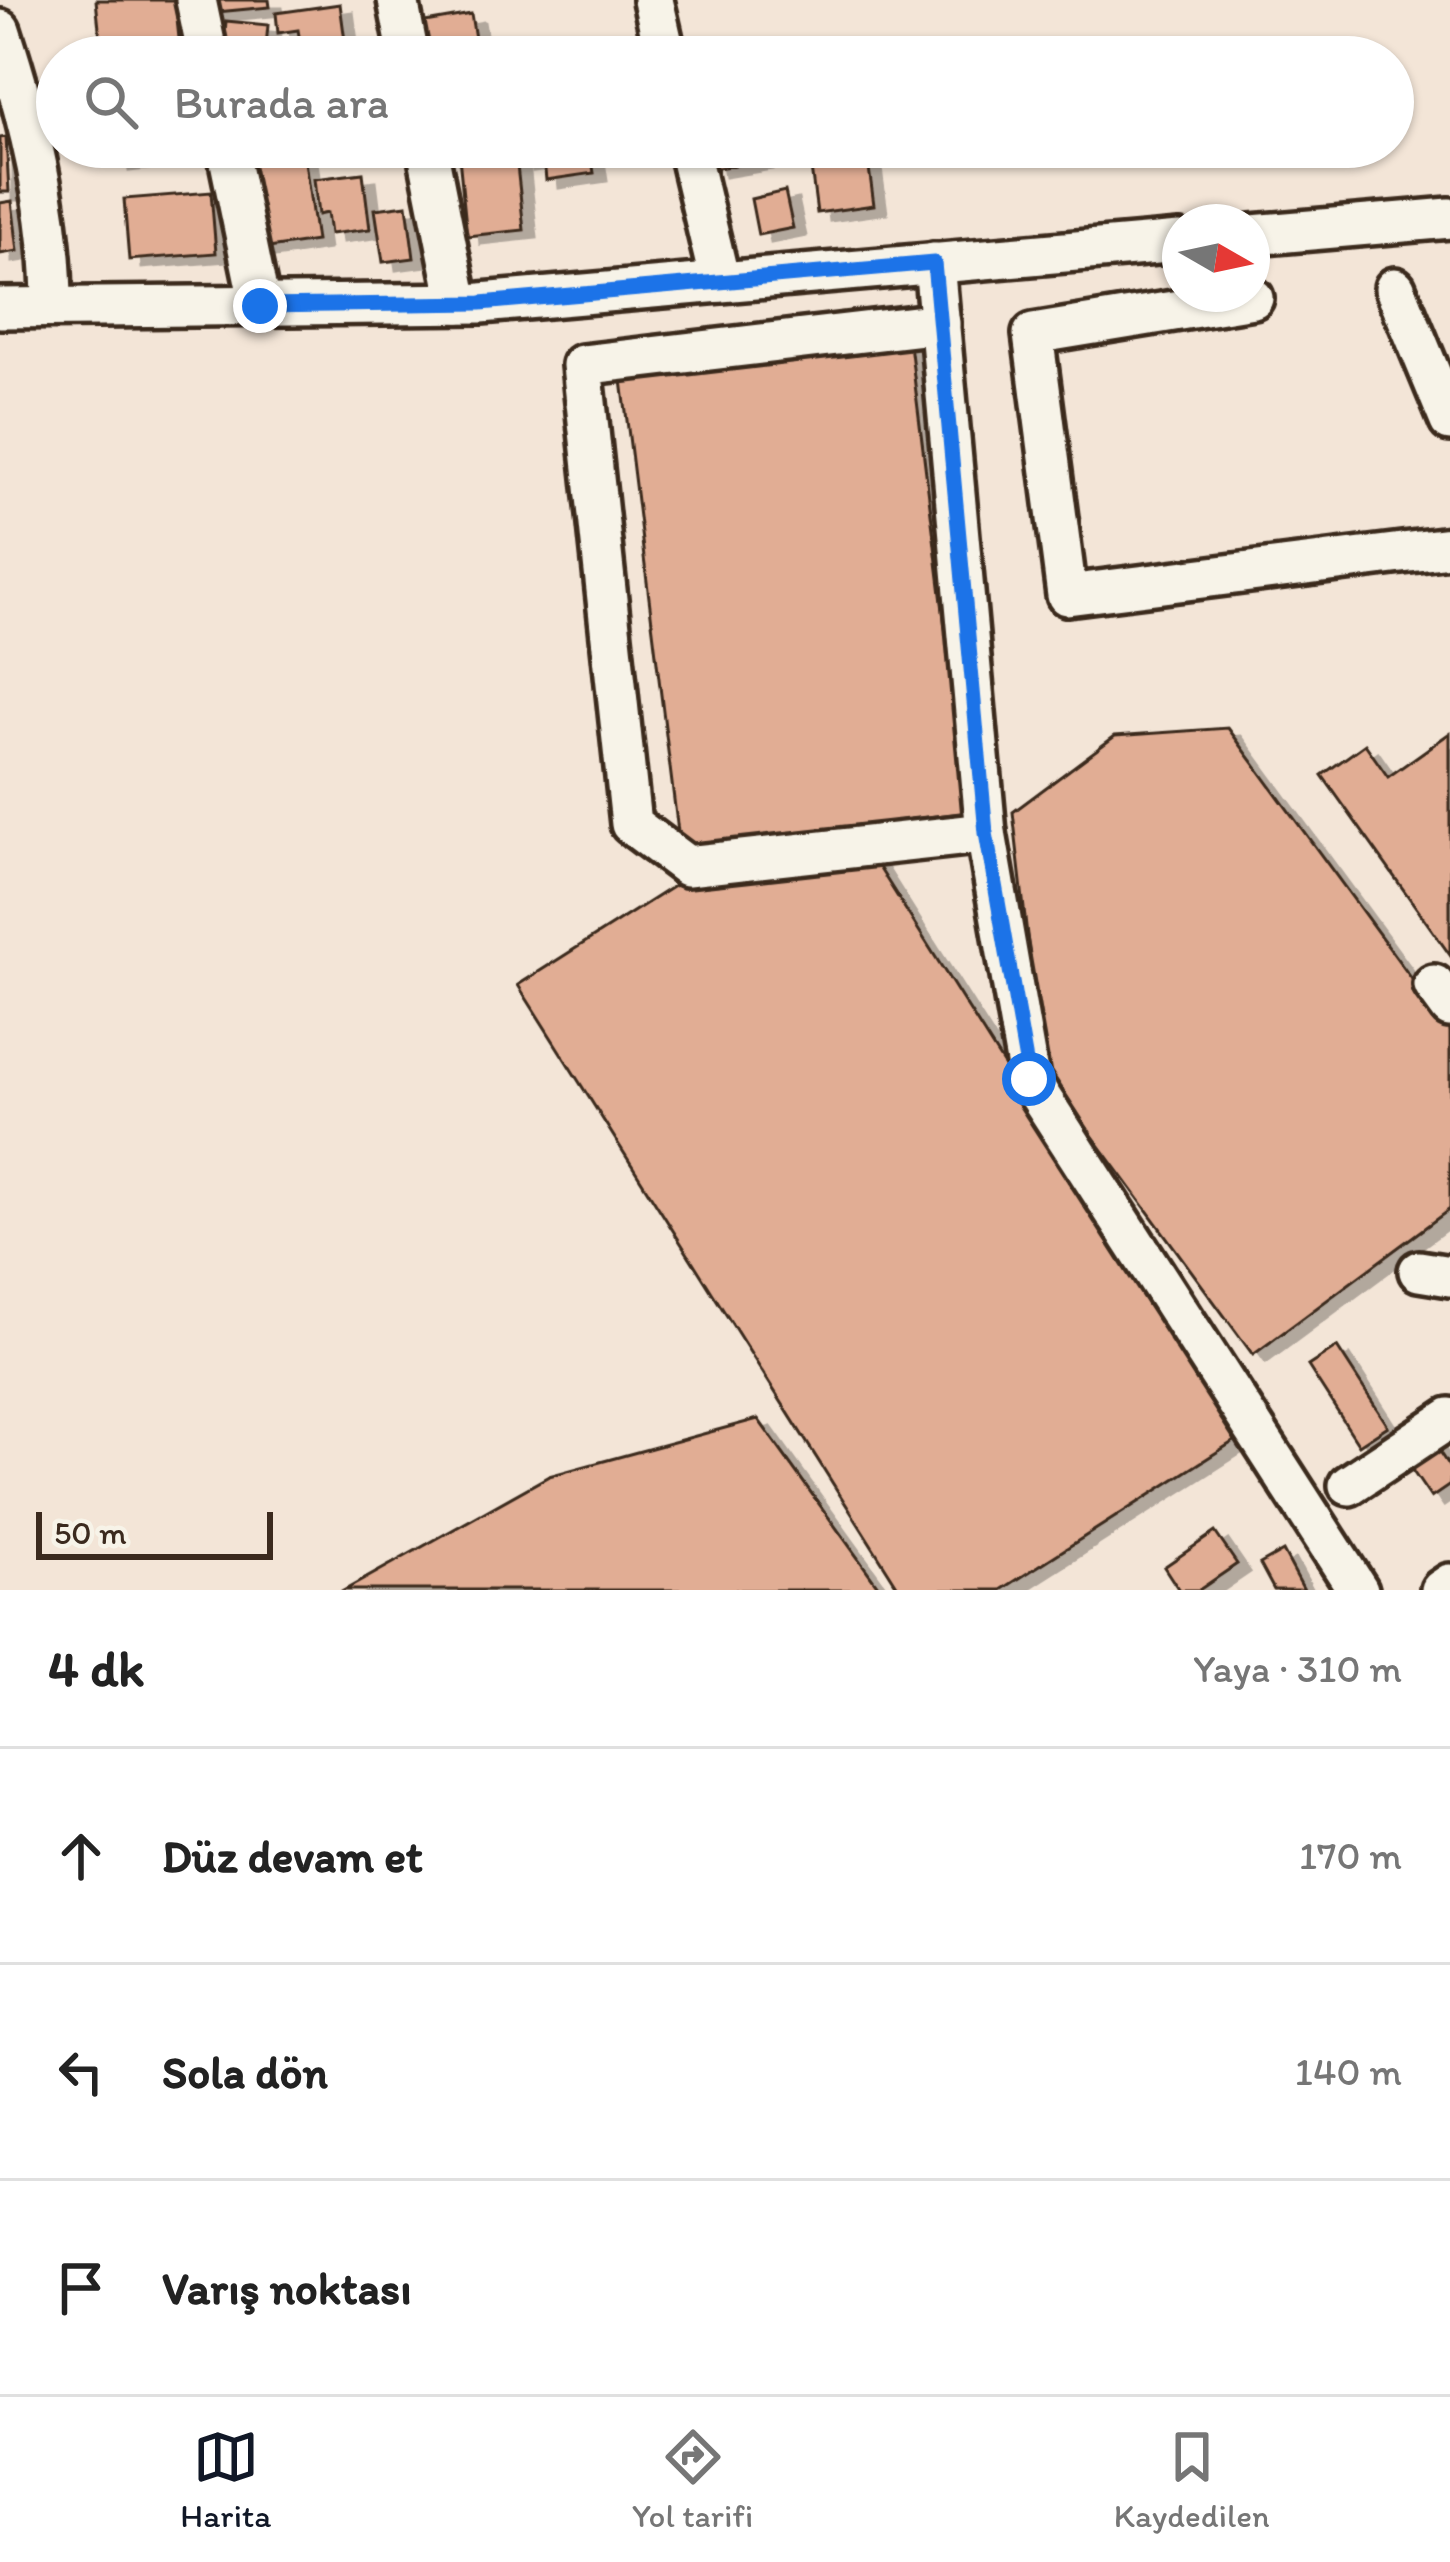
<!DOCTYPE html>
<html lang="tr">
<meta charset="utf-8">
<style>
:root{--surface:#fff;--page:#f2f2f2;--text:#222;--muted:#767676;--line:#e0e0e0;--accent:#111827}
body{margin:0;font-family:Itim,sans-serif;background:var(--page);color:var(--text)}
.compass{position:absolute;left:1162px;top:204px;width:108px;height:108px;border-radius:50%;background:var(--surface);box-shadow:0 3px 9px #0004;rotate:99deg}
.scale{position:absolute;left:36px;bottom:30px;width:237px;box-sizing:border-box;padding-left:12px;border:6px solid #3b2a1e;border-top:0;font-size:33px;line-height:42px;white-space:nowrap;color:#3b2a1e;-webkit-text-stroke:9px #f7f3e8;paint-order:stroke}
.stop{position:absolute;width:36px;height:36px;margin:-27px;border:9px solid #1a73e8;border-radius:50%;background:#fff}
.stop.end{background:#1a73e8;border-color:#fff;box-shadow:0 3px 12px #0008}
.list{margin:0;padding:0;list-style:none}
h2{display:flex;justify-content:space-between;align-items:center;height:156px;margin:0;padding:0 48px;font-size:51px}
h2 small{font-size:39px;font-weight:400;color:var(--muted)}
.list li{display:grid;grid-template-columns:78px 1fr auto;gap:36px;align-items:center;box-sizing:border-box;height:216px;padding:0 48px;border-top:3px solid var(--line)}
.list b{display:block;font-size:45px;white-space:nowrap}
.list em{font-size:39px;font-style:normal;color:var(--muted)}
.icon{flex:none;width:66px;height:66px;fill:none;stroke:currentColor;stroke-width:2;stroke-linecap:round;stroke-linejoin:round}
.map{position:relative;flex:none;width:1450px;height:1590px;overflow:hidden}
.search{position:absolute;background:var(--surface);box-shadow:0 3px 9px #0004;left:36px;right:36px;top:36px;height:132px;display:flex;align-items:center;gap:30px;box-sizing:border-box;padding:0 42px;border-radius:66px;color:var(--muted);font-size:45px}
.sheet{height:804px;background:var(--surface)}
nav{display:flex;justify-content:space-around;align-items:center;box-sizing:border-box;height:168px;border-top:3px solid var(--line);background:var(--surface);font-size:33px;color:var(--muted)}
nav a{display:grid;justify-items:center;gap:6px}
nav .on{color:var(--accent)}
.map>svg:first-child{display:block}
.building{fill:#e1ad94;stroke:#3b2a1e;stroke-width:3;filter:url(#shadow)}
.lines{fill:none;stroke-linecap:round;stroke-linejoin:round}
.minor-casing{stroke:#3b2a1e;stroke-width:48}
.minor{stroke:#f7f3e8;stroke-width:39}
.route{stroke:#1a73e8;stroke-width:15}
</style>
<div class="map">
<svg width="1450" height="1590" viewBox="0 0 1450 1590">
<defs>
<filter id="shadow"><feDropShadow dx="13" dy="8" stdDeviation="0" flood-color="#0004"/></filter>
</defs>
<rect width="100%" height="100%" fill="#f3e5d7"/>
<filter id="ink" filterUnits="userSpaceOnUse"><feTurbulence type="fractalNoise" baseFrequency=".00833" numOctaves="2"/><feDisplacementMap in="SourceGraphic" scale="24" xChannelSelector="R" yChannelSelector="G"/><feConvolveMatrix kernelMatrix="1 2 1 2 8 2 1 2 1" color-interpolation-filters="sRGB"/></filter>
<g filter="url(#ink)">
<g class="building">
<path d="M 96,0 L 175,0 L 180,48 L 102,57 Z"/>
<path d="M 205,0 L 269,0 L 270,7 L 206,13 Z"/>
<path d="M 340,4 L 345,41 L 301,47 L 298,30 L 278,33 L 276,13 Z"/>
<path d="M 471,14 L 478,57 L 414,57 L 408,25 Z"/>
<path d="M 226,21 L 268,25 L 265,57 L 223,56 Z"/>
<path d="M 6,137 L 9,192 L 0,192 L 0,138 Z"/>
<path d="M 114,147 L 192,147 L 193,154 L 116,163 Z"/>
<path d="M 240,147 L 303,147 L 316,241 L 255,250 Z"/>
<path d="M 458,147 L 515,147 L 524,230 L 467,236 Z"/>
<path d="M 518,147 L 590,147 L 594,173 L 546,180 L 544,160 L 520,163 Z"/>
<path d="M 708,147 L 769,147 L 771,159 L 712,169 Z"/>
<path d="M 867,153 L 874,205 L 817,213 L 810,160 Z"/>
<path d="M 363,173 L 370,229 L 330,234 L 327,213 L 318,215 L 314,179 Z"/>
<path d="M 785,191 L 793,228 L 758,235 L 751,199 Z"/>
<path d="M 211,192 L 216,253 L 129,260 L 124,199 Z"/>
<path d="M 12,201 L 18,251 L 0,254 L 0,203 Z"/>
<path d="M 407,205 L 414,258 L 383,262 L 375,209 Z"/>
<path d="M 909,336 L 968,812 L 680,848 L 621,372 Z"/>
<path d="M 1228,728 L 1450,1031 L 1450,1209 L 1253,1355 L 1042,1067 L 1013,812 L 1115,736 Z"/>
<path d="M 1450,733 L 1450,955 L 1322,775 L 1365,744 L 1388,777 Z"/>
<path d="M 875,861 L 1239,1438 L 1001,1590 L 900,1590 L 518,985 L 688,877 Z"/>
<path d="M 1337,1347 L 1388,1426 L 1359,1445 L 1308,1366 Z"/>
<path d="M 758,1419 L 881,1590 L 345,1590 L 549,1476 Z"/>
<path d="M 1430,1438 L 1450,1468 L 1450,1485 L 1431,1498 L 1403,1457 Z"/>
<path d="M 1215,1532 L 1237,1564 L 1199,1590 L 1179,1590 L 1164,1567 Z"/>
<path d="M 1283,1551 L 1304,1590 L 1274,1590 L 1260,1564 Z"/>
</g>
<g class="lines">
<g class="minor-casing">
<g id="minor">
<path d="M 196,0 L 208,57"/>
<path d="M 398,0 L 409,57"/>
<path d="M 653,0 L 666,57"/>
<path d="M 0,30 C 29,119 52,212 52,306"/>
<path d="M 227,147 L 260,306"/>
<path d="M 427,147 L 458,303"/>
<path d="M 688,147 L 720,282"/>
<path d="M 1252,235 L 1450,218"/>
<path d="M 934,263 L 986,833 L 1029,1079 L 1358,1590"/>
<path d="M 1395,288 L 1450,421"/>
<path d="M 1253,298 L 1033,334 L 1067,595 L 1450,547"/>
<path d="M 0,308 L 481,303 L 1180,242"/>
<path d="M 940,323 L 582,365 L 631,824 L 687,866 L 986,833"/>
<path d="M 1434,985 L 1450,1007"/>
<path d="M 1419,1271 L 1450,1276"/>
<path d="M 1349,1485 L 1450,1418"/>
<path d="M 1441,1590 L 1450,1584"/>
</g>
</g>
<use href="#minor" class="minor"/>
</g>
</g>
<g class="lines" filter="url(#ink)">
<path class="route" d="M 260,306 L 481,303 L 934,263 L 986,833 L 1029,1079"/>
</g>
</svg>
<svg class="compass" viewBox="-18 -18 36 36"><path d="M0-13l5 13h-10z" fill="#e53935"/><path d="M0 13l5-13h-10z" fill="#767676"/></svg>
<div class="scale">50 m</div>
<div class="stop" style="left:1029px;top:1079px"></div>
<div class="stop end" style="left:260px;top:306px"></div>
<div class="search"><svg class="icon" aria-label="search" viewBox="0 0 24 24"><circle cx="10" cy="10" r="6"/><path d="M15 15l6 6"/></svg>Burada ara</div>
</div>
<section class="sheet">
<h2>4 dk<small>Yaya · 310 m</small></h2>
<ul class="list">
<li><svg class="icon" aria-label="ahead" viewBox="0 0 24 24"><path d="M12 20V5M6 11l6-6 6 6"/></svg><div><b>Düz devam et</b></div><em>170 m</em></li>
<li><svg class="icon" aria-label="left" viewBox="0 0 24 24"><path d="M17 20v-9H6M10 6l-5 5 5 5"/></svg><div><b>Sola dön</b></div><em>140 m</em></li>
<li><svg class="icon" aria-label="arrive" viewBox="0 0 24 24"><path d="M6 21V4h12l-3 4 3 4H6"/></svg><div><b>Varış noktası</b></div></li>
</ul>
</section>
<nav>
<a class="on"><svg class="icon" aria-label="map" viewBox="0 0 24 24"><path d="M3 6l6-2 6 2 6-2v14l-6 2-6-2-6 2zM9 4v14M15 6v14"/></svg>Harita</a>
<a><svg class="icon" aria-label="directions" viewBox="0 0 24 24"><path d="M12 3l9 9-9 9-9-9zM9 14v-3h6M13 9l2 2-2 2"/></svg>Yol tarifi</a>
<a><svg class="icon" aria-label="saved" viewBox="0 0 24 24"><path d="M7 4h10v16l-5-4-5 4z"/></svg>Kaydedilen</a>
</nav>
